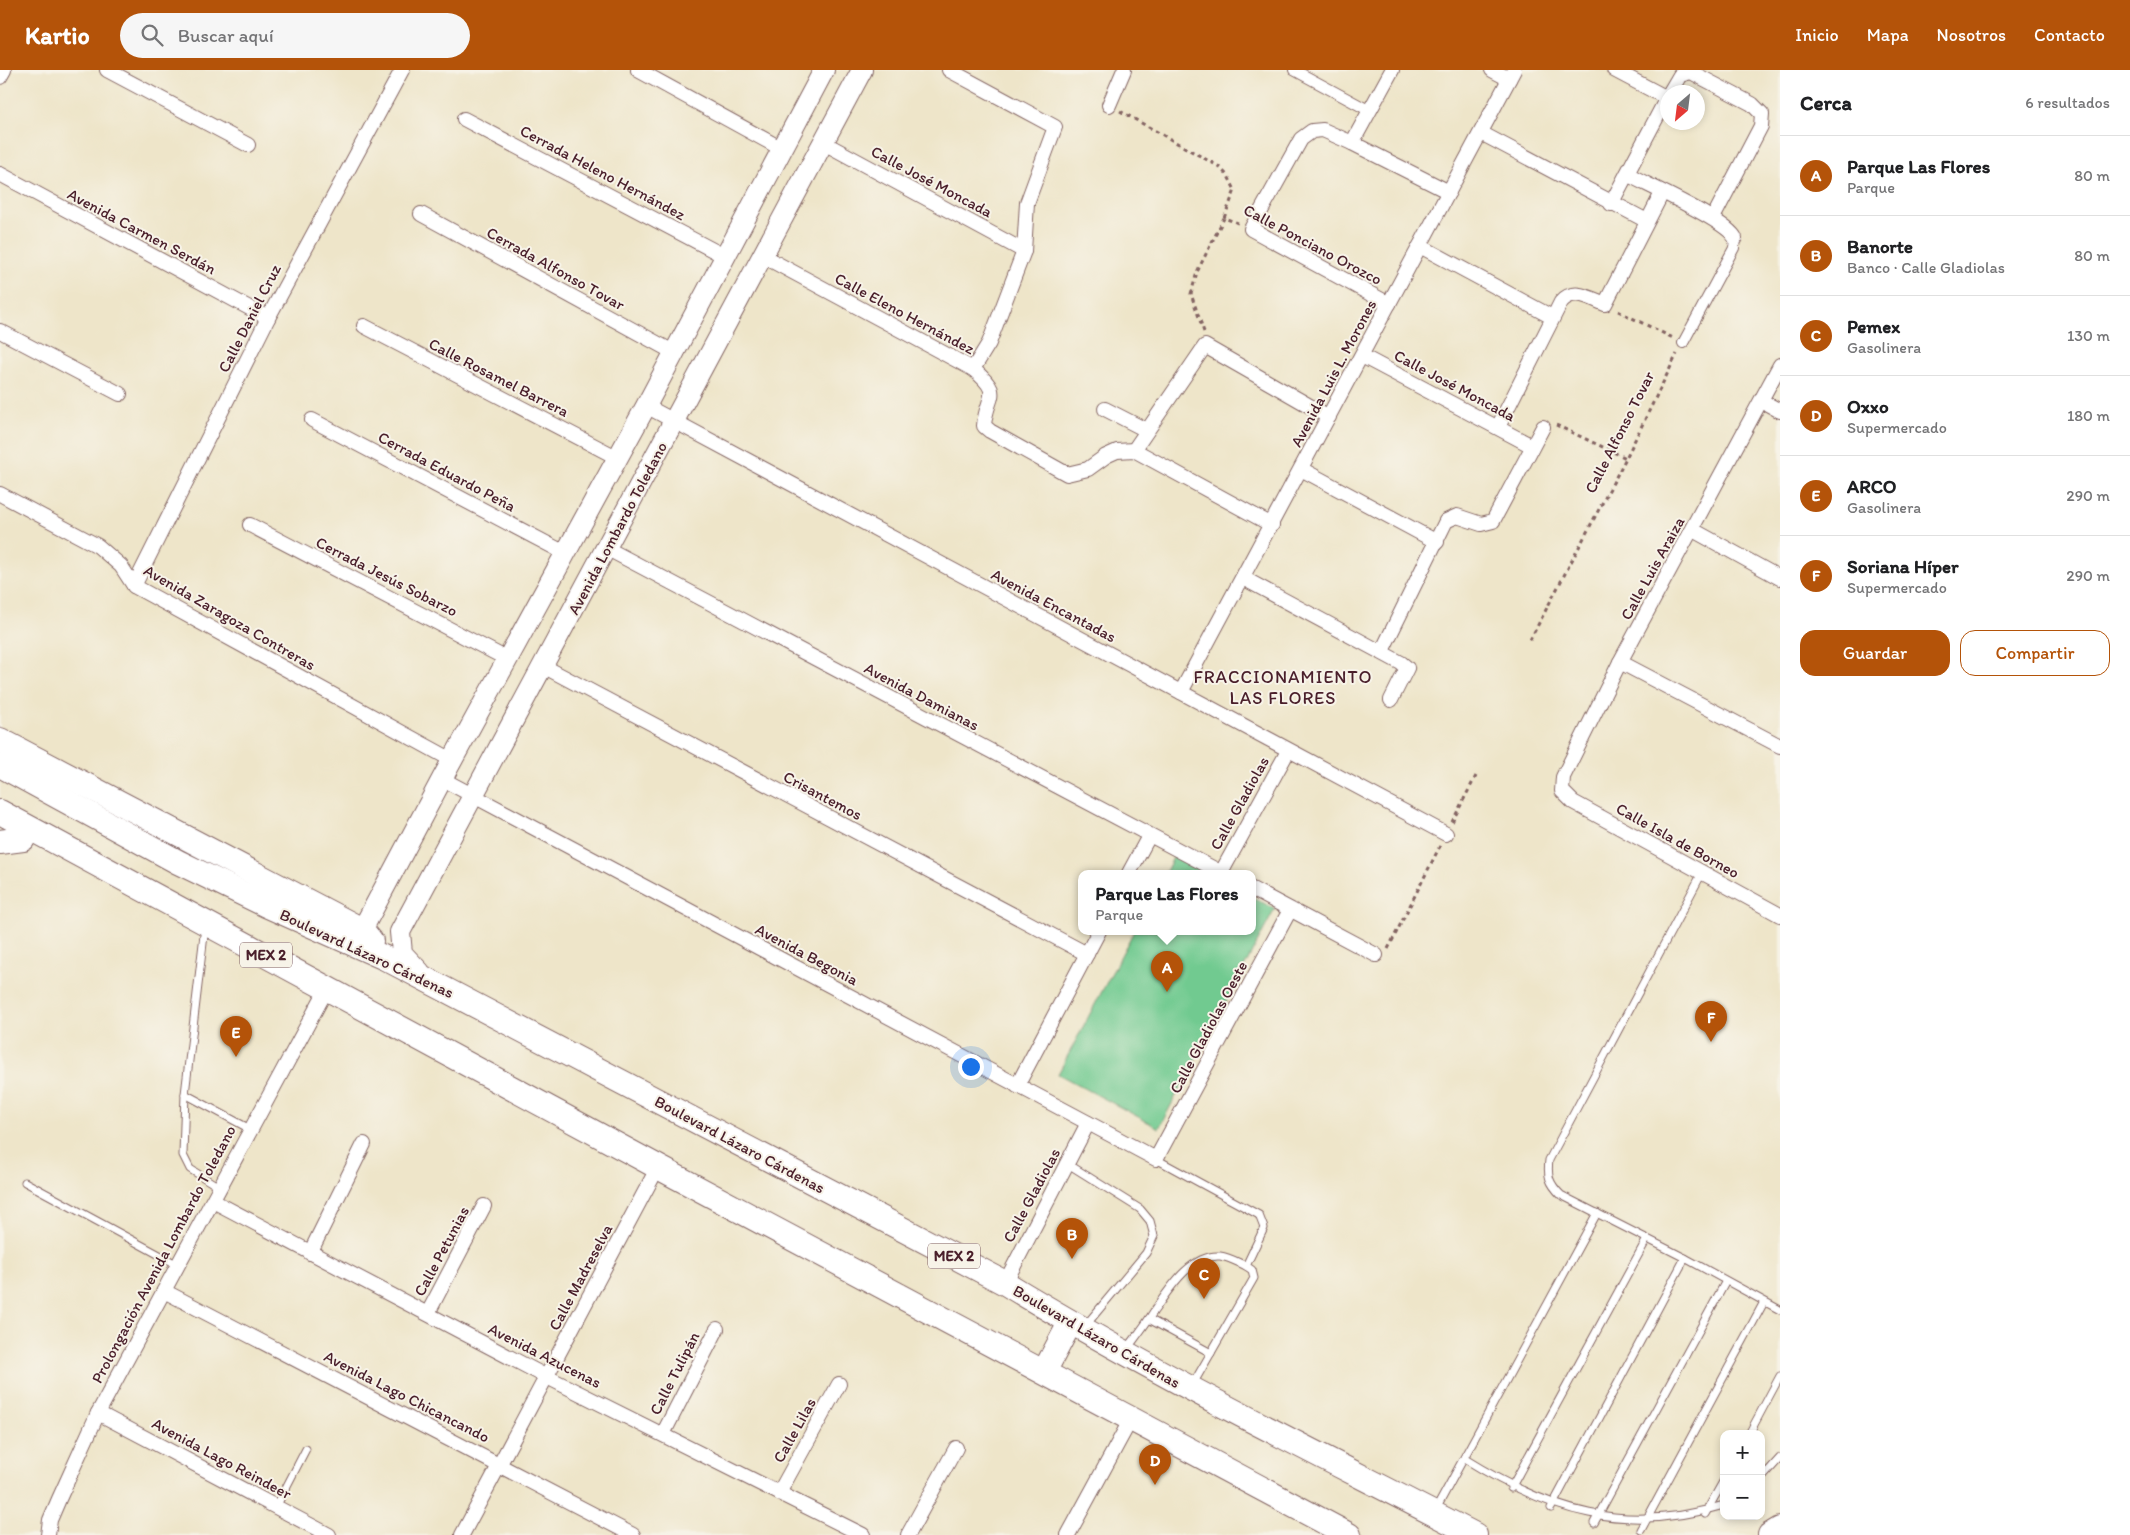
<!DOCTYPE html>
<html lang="es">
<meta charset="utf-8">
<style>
:root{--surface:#fff;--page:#f6f6f6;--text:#202124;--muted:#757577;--line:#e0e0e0;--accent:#b45309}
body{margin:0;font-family:Itim,sans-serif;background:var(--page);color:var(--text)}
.controls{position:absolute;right:15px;bottom:15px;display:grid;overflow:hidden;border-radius:10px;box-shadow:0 2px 8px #0003}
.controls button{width:45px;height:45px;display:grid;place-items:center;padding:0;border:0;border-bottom:1px solid var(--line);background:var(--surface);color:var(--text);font:25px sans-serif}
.compass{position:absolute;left:1660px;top:15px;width:45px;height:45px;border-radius:50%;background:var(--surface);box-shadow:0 2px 8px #0003;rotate:208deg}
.you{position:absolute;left:970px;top:996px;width:18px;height:18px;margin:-12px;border:4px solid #fff;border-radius:50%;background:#1a73e8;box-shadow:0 0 0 8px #1a73e833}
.badge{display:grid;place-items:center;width:32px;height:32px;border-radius:50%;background:var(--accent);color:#fff;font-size:16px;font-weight:700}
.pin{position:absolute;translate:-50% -41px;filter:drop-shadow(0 1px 2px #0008)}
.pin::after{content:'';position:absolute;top:26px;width:18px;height:15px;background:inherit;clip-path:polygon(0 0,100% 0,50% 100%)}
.popup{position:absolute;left:1078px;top:800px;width:178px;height:65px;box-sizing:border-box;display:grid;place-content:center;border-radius:10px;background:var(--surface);filter:drop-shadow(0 1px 4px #0005);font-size:16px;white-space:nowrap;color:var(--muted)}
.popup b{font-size:19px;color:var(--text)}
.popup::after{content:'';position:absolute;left:50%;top:100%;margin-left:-10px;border:10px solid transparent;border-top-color:var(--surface)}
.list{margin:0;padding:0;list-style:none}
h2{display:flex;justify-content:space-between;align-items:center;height:65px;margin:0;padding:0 20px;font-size:21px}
h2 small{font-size:16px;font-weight:400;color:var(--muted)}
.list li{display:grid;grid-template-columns:32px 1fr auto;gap:15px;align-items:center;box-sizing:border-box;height:80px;padding:0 20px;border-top:1px solid var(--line)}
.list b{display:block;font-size:19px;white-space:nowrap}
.list p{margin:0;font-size:16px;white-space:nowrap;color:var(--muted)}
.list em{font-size:16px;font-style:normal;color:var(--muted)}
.actions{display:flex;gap:10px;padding:15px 20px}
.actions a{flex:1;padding:11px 0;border:1px solid var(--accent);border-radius:15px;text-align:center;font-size:18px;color:var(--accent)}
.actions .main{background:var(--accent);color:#fff}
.icon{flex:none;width:28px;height:28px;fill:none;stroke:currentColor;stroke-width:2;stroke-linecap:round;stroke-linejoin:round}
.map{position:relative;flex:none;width:1780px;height:1465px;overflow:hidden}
header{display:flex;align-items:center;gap:30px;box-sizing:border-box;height:70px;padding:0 25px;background:var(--accent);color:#fff}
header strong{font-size:24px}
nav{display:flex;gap:28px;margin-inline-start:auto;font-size:18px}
.search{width:350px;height:45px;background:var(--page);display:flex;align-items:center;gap:12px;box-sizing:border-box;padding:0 18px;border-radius:28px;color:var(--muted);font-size:19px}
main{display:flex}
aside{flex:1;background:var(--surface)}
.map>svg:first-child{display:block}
.park{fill:#71ca90;stroke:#5e745e}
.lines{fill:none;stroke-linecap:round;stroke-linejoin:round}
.service-casing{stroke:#836462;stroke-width:9}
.pedestrian-casing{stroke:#836462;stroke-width:12}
.minor-casing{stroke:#836462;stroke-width:16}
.secondary-casing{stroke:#836462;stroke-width:22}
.trunk-casing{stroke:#836462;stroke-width:26}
.path{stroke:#836462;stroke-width:3;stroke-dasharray:4 4;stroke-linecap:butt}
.service{stroke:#fff;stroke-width:7}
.pedestrian{stroke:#fff;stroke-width:10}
.minor{stroke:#fff;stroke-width:14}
.secondary{stroke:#fff;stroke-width:20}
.trunk{stroke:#fff;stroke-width:24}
.labels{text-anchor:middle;stroke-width:4;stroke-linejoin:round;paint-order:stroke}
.shield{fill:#f7f3e8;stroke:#7e5f64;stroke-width:1}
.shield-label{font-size:15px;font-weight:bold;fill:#4a1f2b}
.street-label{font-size:16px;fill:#4a1f2b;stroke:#f7f3e8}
.neighbourhood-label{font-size:18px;letter-spacing:1px;fill:#4a1f2b;stroke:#f7f3e8}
</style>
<header>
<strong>Kartio</strong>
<div class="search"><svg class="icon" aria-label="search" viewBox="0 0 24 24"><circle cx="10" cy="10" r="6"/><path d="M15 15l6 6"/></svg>Buscar aquí</div>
<nav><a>Inicio</a><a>Mapa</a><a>Nosotros</a><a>Contacto</a></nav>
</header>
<main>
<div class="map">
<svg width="1780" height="1465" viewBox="0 0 1780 1465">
<rect width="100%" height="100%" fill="#f7f3e8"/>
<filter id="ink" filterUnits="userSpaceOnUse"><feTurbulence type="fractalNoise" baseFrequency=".02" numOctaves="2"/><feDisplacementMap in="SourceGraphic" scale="10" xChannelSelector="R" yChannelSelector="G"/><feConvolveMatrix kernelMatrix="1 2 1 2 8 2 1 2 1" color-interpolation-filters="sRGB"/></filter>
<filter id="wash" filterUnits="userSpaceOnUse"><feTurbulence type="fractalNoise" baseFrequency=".0096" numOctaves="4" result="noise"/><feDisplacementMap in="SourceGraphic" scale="20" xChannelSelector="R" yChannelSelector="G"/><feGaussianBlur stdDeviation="1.12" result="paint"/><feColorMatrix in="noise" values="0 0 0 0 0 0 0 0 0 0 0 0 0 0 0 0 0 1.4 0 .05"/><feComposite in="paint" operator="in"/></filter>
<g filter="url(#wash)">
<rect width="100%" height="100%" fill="#eee5c9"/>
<g class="park">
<path d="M 1174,786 L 1207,803 L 1165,803 Z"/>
<path d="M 1252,827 L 1275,839 L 1159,1058 L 1058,1004 L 1134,861 L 1252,861 Z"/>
</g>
</g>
<g filter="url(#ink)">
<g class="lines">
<g class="service-casing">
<g id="service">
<path d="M 1702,803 L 1549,1090 C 1547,1106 1549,1113 1561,1125 L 1685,1188 L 1780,1240"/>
<path d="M 204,865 L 185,1024 L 183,1085 L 190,1099 L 219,1117"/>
<path d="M 185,1024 L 250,1059"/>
<path d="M 1068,1094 L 1140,1139 L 1150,1151 L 1154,1166 L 1146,1183 L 1086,1255"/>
<path d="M 25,1112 L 178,1195"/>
<path d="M 1149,1249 L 1211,1283"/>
<path d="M 1127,1279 C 1136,1267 1146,1254 1154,1241 C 1168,1221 1190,1184 1220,1186 C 1229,1187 1237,1192 1246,1196 L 1264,1158 L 1259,1145 L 1156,1089"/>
<path d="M 1193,1314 L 1254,1208 L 1252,1200 L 1246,1196"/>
<path d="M 1749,1364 L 1780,1306"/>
<path d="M 1465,1389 C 1550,1442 1625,1465 1724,1435"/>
<path d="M 1761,1409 L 1780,1388"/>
<path d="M 1511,1418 L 1647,1169"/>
<path d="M 276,1437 L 306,1379"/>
<path d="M 1551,1438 L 1685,1188"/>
<path d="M 1435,1441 L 1597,1143"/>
<path d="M 1705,1444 L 1724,1410"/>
<path d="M 1594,1453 L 1726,1211"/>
<path d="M 1641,1460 L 1764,1232"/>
</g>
</g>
<g class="pedestrian-casing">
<g id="pedestrian">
<path d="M 1294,0 L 1370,41"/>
<path d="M 1683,273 L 1734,178 L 1735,168"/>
</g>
</g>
<g class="minor-casing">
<g id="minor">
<path d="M 107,0 L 248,75"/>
<path d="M 638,0 L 782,79"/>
<path d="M 949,0 L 1055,57 L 1027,133 L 1024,181 L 989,273 L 973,299"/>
<path d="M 1492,0 L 1509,9"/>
<path d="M 1614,0 L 1667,28"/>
<path d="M 0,7 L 4,0"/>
<path d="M 1670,22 L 1680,5 L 1691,2 L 1752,34 L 1762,44 L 1761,56 L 1713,148"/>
<path d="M 1109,35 L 1124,0"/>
<path d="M 464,49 L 726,187"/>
<path d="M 1481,63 L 1647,151"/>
<path d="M 824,73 L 1024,181"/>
<path d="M 1352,73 L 1392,0"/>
<path d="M 0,104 L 268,248"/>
<path d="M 1627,104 C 1647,115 1728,151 1735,168"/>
<path d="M 1611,134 L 1668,26"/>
<path d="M 421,144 L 675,283"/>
<path d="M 1420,176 L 1552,247"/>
<path d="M 763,186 L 973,299 C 1005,326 986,324 984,356 L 990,361 L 1067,404 L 1088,399 L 1106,386 L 1117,381 L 1134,380 L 1272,455"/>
<path d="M 1389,234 L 1251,159 L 1301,69 L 1312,61 L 1323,60 L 1352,73 L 1449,122"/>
<path d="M 364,256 L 618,388"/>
<path d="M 0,261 L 120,324"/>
<path d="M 1362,286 L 1532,376"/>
<path d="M 1780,295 L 1620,592 L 1563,707 L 1562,721 L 1573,732 L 1780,845"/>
<path d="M 1762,331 L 1780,341"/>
<path d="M 646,336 L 1446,764"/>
<path d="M 1105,339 L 1146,360"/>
<path d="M 312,350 L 565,483"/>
<path d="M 1498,357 L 1561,232 C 1573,217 1590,228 1605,234 L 1662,123"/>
<path d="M 1134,380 L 1205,276 L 1329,347"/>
<path d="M 1301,399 L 1437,472"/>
<path d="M 0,424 L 98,476 L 121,496 L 134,516 L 452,690"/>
<path d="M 250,455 L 507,589"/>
<path d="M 1693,460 L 1780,508"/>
<path d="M 606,478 L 1222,803"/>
<path d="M 1243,508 L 1401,593 L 1407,598 L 1391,630"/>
<path d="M 134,516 L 268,248 L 402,0"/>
<path d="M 1382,581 L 1446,451 L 1457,446 L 1481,454 L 1493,451 L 1543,357"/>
<path d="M 1620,592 L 1780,676"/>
<path d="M 543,596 L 1087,884"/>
<path d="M 1181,622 L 1514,0"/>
<path d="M 442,709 L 1156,1089 L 1290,840"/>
<path d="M 1129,803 L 1149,766"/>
<path d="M 1221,803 L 1288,681"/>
<path d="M 1252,819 L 1376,885"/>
<path d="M 1017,1016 L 1099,861"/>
<path d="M 213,1131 L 547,1307 L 863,1465"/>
<path d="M 310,1183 L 364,1074"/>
<path d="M 1005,1213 L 1088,1053"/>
<path d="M 164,1221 L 633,1465"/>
<path d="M 428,1243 L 484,1136"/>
<path d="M 98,1343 L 329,1465"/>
<path d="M 663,1364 L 717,1259"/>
<path d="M 779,1423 L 839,1314"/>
<path d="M 48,1465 L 50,1450 L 59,1429 L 98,1343 L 323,926"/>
<path d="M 462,1465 L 658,1097"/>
<path d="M 908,1465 L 956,1378"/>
<path d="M 1068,1465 L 1131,1349"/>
</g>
</g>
<g class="secondary-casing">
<g id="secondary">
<path d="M 362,860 L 442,709 L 646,336 L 824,0"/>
<path d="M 420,902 L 402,883 L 400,862 L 862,0"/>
</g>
</g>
<g class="trunk-casing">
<g id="trunk">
<path d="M 0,670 L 362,860 L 371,871"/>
<path d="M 0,695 L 178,792 L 266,835 L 385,888 L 1005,1213 C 1157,1306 1317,1383 1475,1465"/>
<path d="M 0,742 L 658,1097 L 1349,1465"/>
<path d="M 0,772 L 23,769"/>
<path d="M 1044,1302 L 1070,1253"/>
<path d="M 1770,1465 L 1780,1459"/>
</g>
</g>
<g class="path">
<path d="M 1120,41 L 1218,96 L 1228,106 L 1235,120 L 1224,148 L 1238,153"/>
<path d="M 1618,241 L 1673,268"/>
<path d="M 1204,262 L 1191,224 L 1197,202 L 1224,148"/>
<path d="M 1556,355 L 1626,388"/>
<path d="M 1530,570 L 1626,388 L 1677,284"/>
<path d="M 1452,752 L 1476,706"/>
<path d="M 1388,879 L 1440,776"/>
</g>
<use href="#service" class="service"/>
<use href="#pedestrian" class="pedestrian"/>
<use href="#minor" class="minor"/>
<use href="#secondary" class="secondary"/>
<use href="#trunk" class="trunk"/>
</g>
</g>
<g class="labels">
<g class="shield">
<rect x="240" y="872.5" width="52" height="25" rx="4"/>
<rect x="928" y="1173.5" width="52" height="25" rx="4"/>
</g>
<g class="shield-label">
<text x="266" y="890">MEX 2</text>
<text x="954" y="1191">MEX 2</text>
</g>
<g class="street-label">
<text transform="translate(603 102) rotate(28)" y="6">Cerrada Heleno Hernández</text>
<text transform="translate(932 111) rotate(28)" y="6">Calle José Moncada</text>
<text transform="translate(142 161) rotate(28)" y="6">Avenida Carmen Serdán</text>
<text transform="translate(1313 174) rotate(28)" y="6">Calle Ponciano Orozco</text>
<text transform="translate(556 198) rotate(29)" y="6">Cerrada Alfonso Tovar</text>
<text transform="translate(905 243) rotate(28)" y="6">Calle Eleno Hernández</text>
<text transform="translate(249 248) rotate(-63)" y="6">Calle Daniel Cruz</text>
<text transform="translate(1333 303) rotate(-62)" y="6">Avenida Luis L. Morones</text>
<text transform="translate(499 307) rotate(27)" y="6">Calle Rosamel Barrera</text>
<text transform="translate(1455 315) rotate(28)" y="6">Calle José Moncada</text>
<text transform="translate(1619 362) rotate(-63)" y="6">Calle Alfonso Tovar</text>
<text transform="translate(447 401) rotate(28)" y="6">Cerrada Eduardo Peña</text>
<text transform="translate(617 458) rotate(-62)" y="6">Avenida Lombardo Toledano</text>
<text transform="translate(1652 498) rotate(-61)" y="6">Calle Luis Araiza</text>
<text transform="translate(387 506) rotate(27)" y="6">Cerrada Jesús Sobarzo</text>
<text transform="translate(1054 535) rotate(28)" y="6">Avenida Encantadas</text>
<text transform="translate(230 547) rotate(30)" y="6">Avenida Zaragoza Contreras</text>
<text transform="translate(922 626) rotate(28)" y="6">Avenida Damianas</text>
<text transform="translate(823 725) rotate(28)" y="6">Crisantemos</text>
<text transform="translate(1239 733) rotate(-61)" y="6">Calle Gladiolas</text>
<text transform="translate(1678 770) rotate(29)" y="6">Calle Isla de Borneo</text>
<text transform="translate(367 883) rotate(25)" y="6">Boulevard Lázaro Cárdenas</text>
<text transform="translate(807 884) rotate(28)" y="6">Avenida Begonia</text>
<text transform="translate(1208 957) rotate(-62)" y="6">Calle Gladiolas Oeste</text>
<text transform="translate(740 1074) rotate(28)" y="6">Boulevard Lázaro Cárdenas</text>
<text transform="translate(1031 1125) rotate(-62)" y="6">Calle Gladiolas</text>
<text transform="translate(441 1181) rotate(-62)" y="6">Calle Petunias</text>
<text transform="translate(163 1184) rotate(-62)" y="6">Prolongación Avenida Lombardo Toledano</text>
<text transform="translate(580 1207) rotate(-62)" y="6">Calle Madreselva</text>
<text transform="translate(1097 1266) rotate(30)" y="6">Boulevard Lázaro Cárdenas</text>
<text transform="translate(545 1285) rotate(27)" y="6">Avenida Azucenas</text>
<text transform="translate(674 1303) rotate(-63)" y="6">Calle Tulipán</text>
<text transform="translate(407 1326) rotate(27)" y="6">Avenida Lago Chicancando</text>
<text transform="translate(794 1360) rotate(-61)" y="6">Calle Lilas</text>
<text transform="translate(222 1388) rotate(28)" y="6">Avenida Lago Reindeer</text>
</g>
<g class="neighbourhood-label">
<text x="1283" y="613">FRACCIONAMIENTO<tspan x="1283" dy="21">LAS FLORES</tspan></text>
</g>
</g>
</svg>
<div class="controls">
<button>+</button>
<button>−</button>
</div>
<svg class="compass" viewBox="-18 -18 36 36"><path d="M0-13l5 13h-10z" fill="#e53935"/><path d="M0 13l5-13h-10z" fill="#757577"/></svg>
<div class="you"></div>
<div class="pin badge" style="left:1167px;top:922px">A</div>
<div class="popup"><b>Parque Las Flores</b>Parque</div>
<div class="pin badge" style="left:1072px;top:1189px">B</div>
<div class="pin badge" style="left:1204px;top:1229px">C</div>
<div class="pin badge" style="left:1155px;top:1415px">D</div>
<div class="pin badge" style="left:236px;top:987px">E</div>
<div class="pin badge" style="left:1711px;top:972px">F</div>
</div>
<aside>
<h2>Cerca<small>6 resultados</small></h2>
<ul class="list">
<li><span class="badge">A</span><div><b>Parque Las Flores</b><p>Parque</p></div><em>80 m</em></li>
<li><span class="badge">B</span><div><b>Banorte</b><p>Banco · Calle Gladiolas</p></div><em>80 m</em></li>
<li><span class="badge">C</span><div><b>Pemex</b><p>Gasolinera</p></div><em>130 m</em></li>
<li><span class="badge">D</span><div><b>Oxxo</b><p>Supermercado</p></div><em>180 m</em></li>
<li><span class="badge">E</span><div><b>ARCO</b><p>Gasolinera</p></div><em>290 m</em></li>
<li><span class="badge">F</span><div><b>Soriana Híper</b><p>Supermercado</p></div><em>290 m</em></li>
</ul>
<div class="actions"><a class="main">Guardar</a><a>Compartir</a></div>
</aside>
</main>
